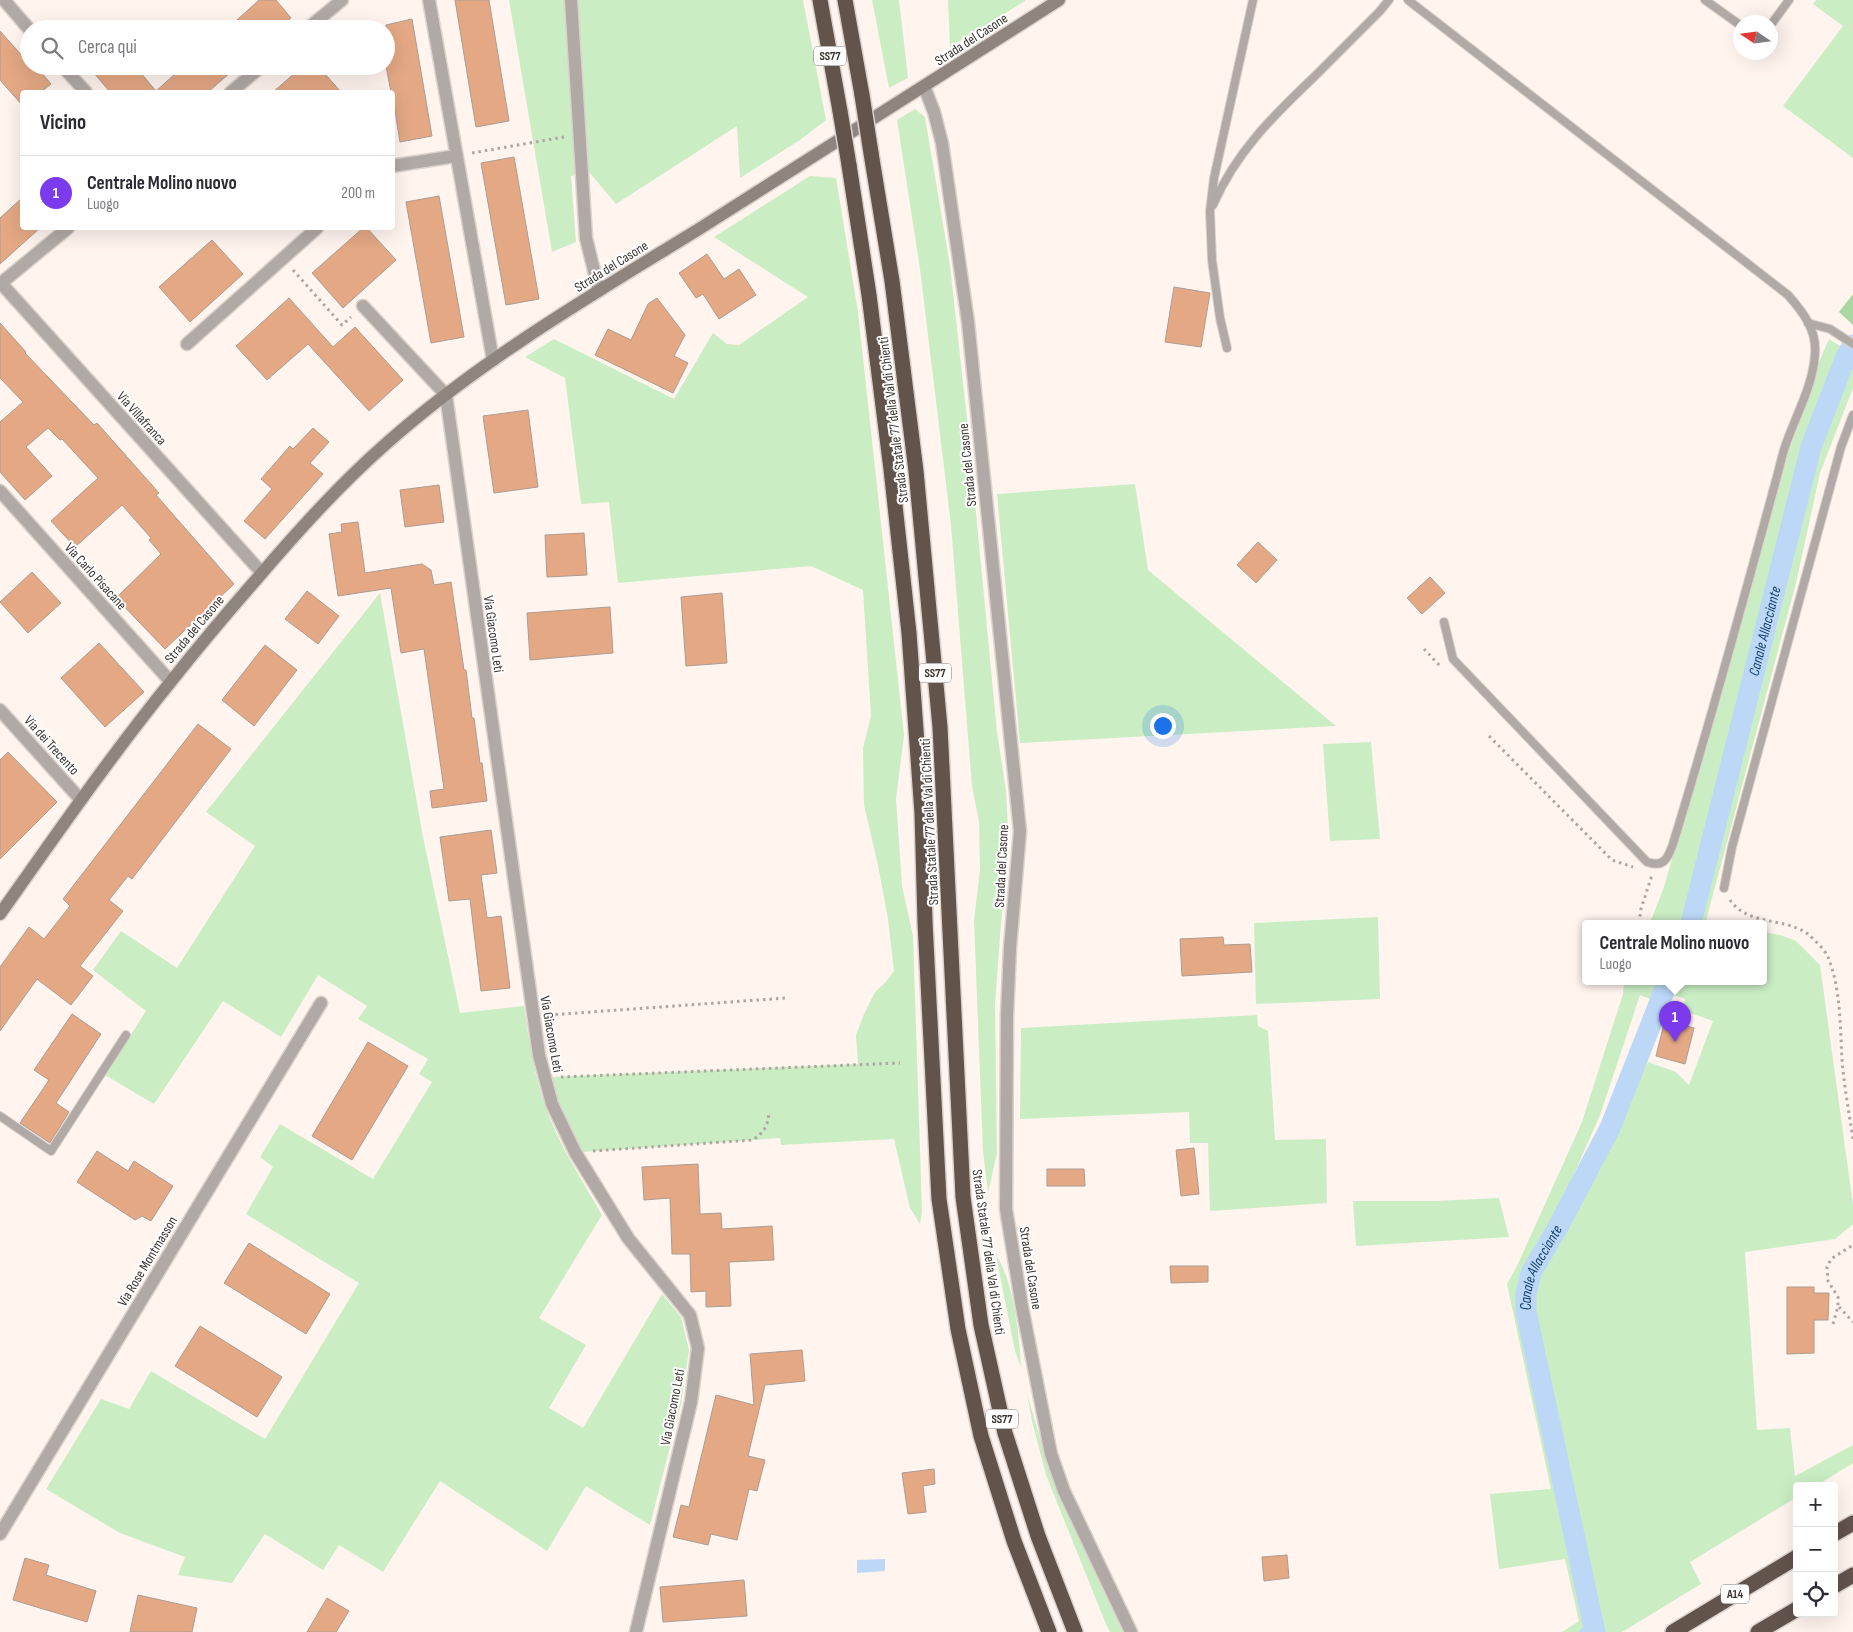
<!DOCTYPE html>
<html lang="it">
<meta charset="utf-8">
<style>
:root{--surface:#fff;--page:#f2f2f3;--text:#2b2b33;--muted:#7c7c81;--line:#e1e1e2;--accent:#7c3aed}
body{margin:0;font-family:"Sofia Sans Condensed",sans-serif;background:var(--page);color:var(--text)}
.controls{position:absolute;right:15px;bottom:15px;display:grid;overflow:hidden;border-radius:5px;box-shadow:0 5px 20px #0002}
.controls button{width:45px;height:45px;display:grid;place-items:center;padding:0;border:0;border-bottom:1px solid var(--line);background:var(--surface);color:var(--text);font:25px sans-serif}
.compass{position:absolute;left:1733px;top:15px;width:45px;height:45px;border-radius:50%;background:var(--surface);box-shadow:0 5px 20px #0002;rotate:283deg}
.you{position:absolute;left:1162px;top:725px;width:18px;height:18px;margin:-12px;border:4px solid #fff;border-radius:50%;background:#1a73e8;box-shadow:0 0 0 8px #1a73e833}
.badge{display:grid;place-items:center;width:32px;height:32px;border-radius:50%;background:var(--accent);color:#fff;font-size:16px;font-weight:700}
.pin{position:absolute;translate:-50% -41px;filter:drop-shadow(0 1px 2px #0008)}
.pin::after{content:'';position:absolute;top:26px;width:18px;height:15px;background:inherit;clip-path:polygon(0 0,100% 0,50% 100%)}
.popup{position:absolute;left:1582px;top:920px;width:185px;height:65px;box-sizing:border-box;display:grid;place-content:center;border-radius:5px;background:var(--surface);filter:drop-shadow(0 1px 4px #0005);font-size:16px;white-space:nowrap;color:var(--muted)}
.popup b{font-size:19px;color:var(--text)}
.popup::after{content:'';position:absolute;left:50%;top:100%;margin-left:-10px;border:10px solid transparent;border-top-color:var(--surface)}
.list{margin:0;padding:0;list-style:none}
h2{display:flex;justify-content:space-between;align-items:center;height:65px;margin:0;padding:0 20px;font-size:21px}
h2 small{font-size:16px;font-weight:400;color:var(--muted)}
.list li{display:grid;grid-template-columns:32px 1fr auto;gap:15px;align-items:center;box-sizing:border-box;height:75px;padding:0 20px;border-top:1px solid var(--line)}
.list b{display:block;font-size:19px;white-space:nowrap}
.list p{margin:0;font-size:16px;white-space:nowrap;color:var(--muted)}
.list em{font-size:16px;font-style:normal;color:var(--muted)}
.icon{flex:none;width:28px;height:28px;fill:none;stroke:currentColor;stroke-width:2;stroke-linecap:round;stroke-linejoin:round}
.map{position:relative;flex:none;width:1853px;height:1632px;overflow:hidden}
.search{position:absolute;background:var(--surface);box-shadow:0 5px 20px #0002;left:20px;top:20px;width:375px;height:55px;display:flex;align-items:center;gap:12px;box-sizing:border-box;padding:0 18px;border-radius:28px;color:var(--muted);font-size:19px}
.panel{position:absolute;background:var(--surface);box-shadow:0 5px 20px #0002;left:20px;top:90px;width:375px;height:140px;border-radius:5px}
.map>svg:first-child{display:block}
.green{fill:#caedc4;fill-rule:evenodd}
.forest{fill:#a9d6a1}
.water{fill:#bdd8f7}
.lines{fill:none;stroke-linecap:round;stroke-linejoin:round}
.stream{stroke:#bdd8f7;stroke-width:5.5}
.canal{stroke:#bdd8f7;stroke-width:21}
.building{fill:#e4a884;stroke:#ac9c92}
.lane-casing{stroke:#dcd2cc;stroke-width:10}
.street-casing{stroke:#dcd2cc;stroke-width:15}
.secondary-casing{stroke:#dcd2cc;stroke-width:15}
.highway-casing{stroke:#dcd2cc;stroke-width:18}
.path{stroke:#afa5a0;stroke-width:3;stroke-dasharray:2.5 4;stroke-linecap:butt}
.lane{stroke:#b1a9a5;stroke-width:8}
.street{stroke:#b1a9a5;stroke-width:12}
.secondary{stroke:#8f847e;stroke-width:12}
.highway{stroke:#62534b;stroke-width:15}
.highway-bridge-casing{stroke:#dcd2cc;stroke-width:18;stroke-linecap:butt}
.highway-bridge{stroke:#62534b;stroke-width:15}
.labels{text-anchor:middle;stroke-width:4;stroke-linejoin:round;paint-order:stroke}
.shield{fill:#fff;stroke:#76726f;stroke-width:1}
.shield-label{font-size:12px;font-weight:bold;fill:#3c3531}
.street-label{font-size:14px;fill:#3c3531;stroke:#fff}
.water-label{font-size:15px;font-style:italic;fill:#144270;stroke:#fff}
</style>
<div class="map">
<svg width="1853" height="1632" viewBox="0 0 1853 1632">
<rect width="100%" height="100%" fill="#fff4ee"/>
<g class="green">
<path d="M 509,0 L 803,0 L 826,120 L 800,140 L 740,178 L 737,126 L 616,204 L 589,172 L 571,176 L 576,242 L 552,252 Z"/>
<path d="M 872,0 L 899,0 L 908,78 L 889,88 Z"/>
<path d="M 948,0 L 1025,0 L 1025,1 L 950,47 Z"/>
<path d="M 1816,0 L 1853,0 L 1853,158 L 1783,106 L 1843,26 L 1813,4 Z"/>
<path d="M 915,109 L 925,117 L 950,266 L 967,419 L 997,732 L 1006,791 L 1009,848 L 1001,923 L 995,1004 L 997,1153 L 988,1193 L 983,1151 L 974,920 L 980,870 L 979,821 L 972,786 L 951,525 L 920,269 L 897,120 Z"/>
<path d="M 810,176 L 836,178 L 858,312 L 904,735 L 896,799 L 902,886 L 913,936 L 922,1211 L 920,1224 L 910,1208 L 894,1139 L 781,1145 L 780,1138 L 582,1152 L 557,1100 L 550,1077 L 858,1064 L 856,1035 L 864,1014 L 875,992 L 885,983 L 894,971 L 888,919 L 878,865 L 864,805 L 863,748 L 871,716 L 863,590 L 811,566 L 618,583 L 609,502 L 581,504 L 565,378 L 525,357 L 554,339 L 674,399 L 713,333 L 727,344 L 739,345 L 808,297 L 714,237 Z"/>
<path d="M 1829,339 L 1853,354 L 1853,388 L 1820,473 L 1796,583 L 1706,921 L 1716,923 L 1650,923 L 1664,887 L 1790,447 C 1805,412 1812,374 1829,339 Z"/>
<path d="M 1135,484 L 1148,570 L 1336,726 L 1020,743 L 997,494 Z"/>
<path d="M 380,593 L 423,837 L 460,1013 L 524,1006 C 529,1040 534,1074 545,1106 C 559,1145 582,1180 602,1215 L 539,1318 L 586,1345 L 549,1408 L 583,1428 L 662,1294 L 681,1317 L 689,1350 L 681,1404 L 650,1525 L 586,1486 L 547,1551 L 440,1481 L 383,1572 L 339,1545 L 323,1570 L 265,1534 L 232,1583 L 178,1575 L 185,1557 L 120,1533 L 46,1489 L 101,1399 L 129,1409 L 151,1371 L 265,1439 L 359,1283 L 246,1214 L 273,1167 L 260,1157 L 280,1124 L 373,1179 L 432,1082 L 419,1074 L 428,1059 L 358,1019 L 367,1006 L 318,975 L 281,1037 L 223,1001 L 154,1104 L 105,1075 L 146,1011 L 93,970 L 121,931 L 177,968 L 255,846 L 206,812 Z"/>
<path d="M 1371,742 L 1380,839 L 1330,841 L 1323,744 Z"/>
<path d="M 1378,917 L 1380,999 L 1256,1004 L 1254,923 Z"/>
<path d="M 1764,932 L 1780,935 L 1796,941 L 1820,965 L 1853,1205 L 1853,1224 L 1835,1239 L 1745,1252 L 1757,1430 L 1790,1428 L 1795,1476 L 1853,1445 L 1853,1463 L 1816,1486 L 1797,1486 L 1797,1497 L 1690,1562 L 1701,1584 L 1622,1632 L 1562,1632 L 1579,1621 L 1565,1559 L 1499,1569 L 1490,1494 L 1551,1489 L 1507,1284 L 1517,1266 L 1582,1122 L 1623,994 L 1624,981 L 1764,981 ZM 1640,995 L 1668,1006 L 1674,995 L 1685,999 L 1682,1010 L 1713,1021 L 1689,1085 L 1676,1072 L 1648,1062 L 1625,1101 L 1600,1160 L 1577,1202 L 1560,1206 L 1600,1115 Z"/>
<path d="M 1257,1015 L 1258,1026 L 1268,1031 L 1275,1140 L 1326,1139 L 1327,1203 L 1210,1211 L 1208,1143 L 1190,1143 L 1189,1112 L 1020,1119 L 1021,1028 Z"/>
<path d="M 1499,1198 L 1509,1237 L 1356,1246 L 1353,1201 L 1436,1201 Z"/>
<path d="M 996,1255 C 1014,1282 1019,1334 1021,1367 L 1015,1351 Z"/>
<path d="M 1027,1394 L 1051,1475 L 1064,1508 L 1123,1632 L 1110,1632 L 1106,1624 L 1046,1475 L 1032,1421 Z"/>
</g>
<path class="forest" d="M 1853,294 L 1853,325 L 1839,312 Z"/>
<path class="water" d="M 885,1559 L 885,1571 L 857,1573 L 857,1560 Z"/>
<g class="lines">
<path class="stream" d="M 1582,1632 L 1593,1623"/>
<g class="canal">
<path id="s1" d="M 1691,923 L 1811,447 L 1845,359 L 1853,345"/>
<path id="s2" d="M 1595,1632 L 1526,1312 L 1526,1294 L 1531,1273 L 1558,1227 L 1610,1128 L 1668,981"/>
</g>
</g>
<g class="building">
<path d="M 259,0 L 276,0 L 291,18 L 279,29 L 227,29 Z"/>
<path d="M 455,0 L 489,0 L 509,121 L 476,127 Z"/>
<path d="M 412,19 L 432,136 L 400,142 L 392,92 L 391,92 L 386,66 L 386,25 Z"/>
<path d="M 0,31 L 25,59 L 27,57 L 29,58 L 29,66 L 36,66 L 51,84 L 41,92 L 22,92 L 22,105 L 0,80 Z"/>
<path d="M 88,66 L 135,66 L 156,91 L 184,66 L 238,66 L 208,92 L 110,92 Z"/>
<path d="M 303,66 L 318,66 L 341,92 L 273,92 Z"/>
<path d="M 514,157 L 539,299 L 506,305 L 481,163 Z"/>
<path d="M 439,196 L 464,337 L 431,343 L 406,202 Z"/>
<path d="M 22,198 L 22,228 L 40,228 L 0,264 L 0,218 Z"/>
<path d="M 363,228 L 367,228 L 396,260 L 343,308 L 312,273 Z"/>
<path d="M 212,240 L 243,274 L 190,322 L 159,287 Z"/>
<path d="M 707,254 L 724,279 L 739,269 L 756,295 L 719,319 L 703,294 L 696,298 L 679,273 Z"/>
<path d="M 1174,287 L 1210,293 L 1201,347 L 1165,342 Z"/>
<path d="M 289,298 L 333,347 L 355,327 L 403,380 L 369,411 L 308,344 L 267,380 L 236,346 Z"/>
<path d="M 657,298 L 685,335 L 674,356 L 688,363 L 673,393 L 595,355 L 608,329 L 631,340 L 648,304 Z"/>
<path d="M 0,323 L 26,352 L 25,353 L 94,425 L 97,423 L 159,493 L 156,495 L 234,584 L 165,649 L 116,598 L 161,554 L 149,540 L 151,538 L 122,505 L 75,547 L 51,521 L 98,478 L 62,439 L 60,440 L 48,428 L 26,447 L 52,476 L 25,500 L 0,472 L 0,422 L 23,402 L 0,378 Z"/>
<path d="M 528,410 L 538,487 L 494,493 L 483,416 Z"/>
<path d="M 313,428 L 329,442 L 310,463 L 323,474 L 265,539 L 244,521 L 272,489 L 261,479 L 290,446 L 293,449 Z"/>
<path d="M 439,485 L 444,522 L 405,527 L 400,490 Z"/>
<path d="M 358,522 L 365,573 L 422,564 L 431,570 L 434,585 L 451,582 L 464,670 L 466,670 L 472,718 L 474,718 L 480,763 L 482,763 L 487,801 L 432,808 L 430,791 L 444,789 L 424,649 L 401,653 L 391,588 L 338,596 L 329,534 L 342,532 L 341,524 Z"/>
<path d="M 584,533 L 587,575 L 547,577 L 545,535 Z"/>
<path d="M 1258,542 L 1277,560 L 1256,583 L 1237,565 Z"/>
<path d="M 32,572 L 61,603 L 28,633 L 0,602 Z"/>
<path d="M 1430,577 L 1445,593 L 1422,614 L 1407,598 Z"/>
<path d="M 307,591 L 339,616 L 318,644 L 285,619 Z"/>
<path d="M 722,593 L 727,663 L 686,666 L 681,597 Z"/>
<path d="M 610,607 L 613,653 L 530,660 L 527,613 Z"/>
<path d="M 99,643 L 144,692 L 105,727 L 61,678 Z"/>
<path d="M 265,645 L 297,670 L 254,726 L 222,700 Z"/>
<path d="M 198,724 L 231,749 L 132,879 L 128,876 L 109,900 L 123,911 L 80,966 L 93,976 L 71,1005 L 37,979 L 0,1031 L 0,967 L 29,927 L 44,939 L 70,906 L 63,899 Z"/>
<path d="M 8,752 L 57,802 L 0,859 L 0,760 Z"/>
<path d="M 491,830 L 497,873 L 481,875 L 487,918 L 501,916 L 510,988 L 481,991 L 470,899 L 449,901 L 440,837 Z"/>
<path d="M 1223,937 L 1224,945 L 1250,944 L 1252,972 L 1182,976 L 1180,939 Z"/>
<path d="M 72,1014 L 101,1034 L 56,1103 L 69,1112 L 50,1143 L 20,1123 L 49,1080 L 34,1070 Z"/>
<path d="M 1665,1020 L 1694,1028 L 1685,1064 L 1656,1056 Z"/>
<path d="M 368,1042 L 408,1066 L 352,1160 L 312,1136 Z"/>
<path d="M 1194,1148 L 1199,1194 L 1181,1196 L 1176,1150 Z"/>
<path d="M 97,1151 L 128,1171 L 134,1161 L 173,1186 L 151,1221 L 142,1216 L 135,1220 L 77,1182 Z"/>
<path d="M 698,1164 L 700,1214 L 721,1213 L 722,1229 L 772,1226 L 774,1260 L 729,1262 L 731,1306 L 706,1307 L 706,1291 L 691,1292 L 690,1254 L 672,1254 L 670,1198 L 644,1200 L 642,1167 Z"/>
<path d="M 1047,1169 L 1084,1169 L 1085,1186 L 1047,1186 Z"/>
<path d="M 249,1243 L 330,1294 L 306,1334 L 224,1283 Z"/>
<path d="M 1170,1266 L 1208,1266 L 1208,1282 L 1171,1283 Z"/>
<path d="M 1787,1287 L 1814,1287 L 1814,1293 L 1829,1293 L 1828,1320 L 1814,1320 L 1814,1353 L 1787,1354 Z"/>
<path d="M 200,1326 L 282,1377 L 257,1417 L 175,1366 Z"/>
<path d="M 802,1350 L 805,1381 L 765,1385 L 748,1456 L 765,1460 L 757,1491 L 749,1489 L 737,1540 L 711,1534 L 708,1545 L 673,1537 L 681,1505 L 689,1507 L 716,1395 L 754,1405 L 750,1354 Z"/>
<path d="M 934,1469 L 935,1484 L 923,1486 L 926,1512 L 908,1514 L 902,1473 Z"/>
<path d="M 1287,1555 L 1289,1578 L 1264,1581 L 1262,1557 Z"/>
<path d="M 25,1558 L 49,1565 L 46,1575 L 96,1591 L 87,1622 L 13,1600 Z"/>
<path d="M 744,1580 L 747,1616 L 663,1622 L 660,1587 Z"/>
<path d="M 138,1595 L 197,1608 L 192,1632 L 130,1632 Z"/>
<path d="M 327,1598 L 349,1611 L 336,1632 L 307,1632 Z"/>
</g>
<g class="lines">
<g class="lane-casing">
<g id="lane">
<path d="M 1408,0 L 1788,295 C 1803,312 1817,330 1815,354 C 1813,386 1796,415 1786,444 C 1783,452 1781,461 1779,469 C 1745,595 1711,720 1673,844 C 1668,858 1664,868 1647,862 L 1453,659 L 1444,622"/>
<path d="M 1705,0 L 1740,25"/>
<path d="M 1770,26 L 1789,0"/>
<path d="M 1213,205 C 1236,152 1273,116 1314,77 C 1336,55 1357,34 1379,12 L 1389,0"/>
<path d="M 1808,323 L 1830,329 L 1853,344"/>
<path d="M 1227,348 L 1220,318 L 1212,260 L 1210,211 L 1214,178 L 1253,0"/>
<path d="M 1724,888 L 1732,847 L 1819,528 L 1841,447 L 1853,415"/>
<path d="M 0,1116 L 51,1151 L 126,1035"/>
</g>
</g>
<g class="street-casing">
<g id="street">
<path d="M 4,0 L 29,29"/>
<path d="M 429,0 L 493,360"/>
<path d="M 571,0 L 586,238 L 599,291"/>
<path d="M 307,29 L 342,0"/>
<path d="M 62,66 L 86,92"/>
<path d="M 924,86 L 934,112 L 942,143 L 968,322 L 1020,831 L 1010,948 L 1007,1016 L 1006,1209 L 1022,1307 L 1051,1454 L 1064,1491 L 1131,1632"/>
<path d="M 231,92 L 262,66"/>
<path d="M 392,166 L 456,156"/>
<path d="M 0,282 L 262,573"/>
<path d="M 0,284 L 68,228"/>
<path d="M 363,306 L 446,395 L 539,1055 L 552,1104 L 575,1152 L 628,1238 L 690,1315 L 698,1348 L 691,1402 L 636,1632"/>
<path d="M 187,344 L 317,228"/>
<path d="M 0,491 L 170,681"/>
<path d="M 0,710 L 81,800"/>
<path d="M 0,1534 L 321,1003"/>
</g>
</g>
<g class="secondary-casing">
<path id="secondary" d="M 0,914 C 56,835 112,754 173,679 C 200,645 227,613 255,581 C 297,532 340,484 388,442 C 482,359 592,295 699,229 C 819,154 939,77 1059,0"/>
</g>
<g class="highway-casing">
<g id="highway">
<path d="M 820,0 L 840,111"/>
<path d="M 845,0 L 862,95"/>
<path d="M 871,153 L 892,281 L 916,471 L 940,727 L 963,1197 L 981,1325 L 1005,1433 L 1038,1536 L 1075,1632"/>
<path d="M 849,165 L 869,295 L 891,469 L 909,633 L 922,813 L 925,922 L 939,1199 L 958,1329 L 981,1436 L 1014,1541 L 1049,1632"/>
<path d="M 1834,1534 L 1853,1523"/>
<path d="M 1834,1586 L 1853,1575"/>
<path d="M 1673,1632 L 1797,1557"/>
<path d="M 1758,1632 L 1797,1609"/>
</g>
</g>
<g class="path">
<path d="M 472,153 L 564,137"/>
<path d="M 293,270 L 342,325 L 351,317"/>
<path d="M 1424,649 L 1441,667"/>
<path d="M 1489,736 L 1612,860 L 1633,867"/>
<path d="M 1730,900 C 1748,926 1784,917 1808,934 C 1814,939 1825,950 1828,957 C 1841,989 1840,1026 1842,1059 C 1844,1086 1849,1112 1853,1139"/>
<path d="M 1639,923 L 1641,909 L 1652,875"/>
<path d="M 549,1015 L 786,998"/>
<path d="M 561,1077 L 900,1063"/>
<path d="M 593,1151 L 753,1140 C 764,1132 768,1126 769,1112"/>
<path d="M 1839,1307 L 1853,1322"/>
<path d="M 1833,1324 L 1838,1306 L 1838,1297 L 1828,1281 L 1827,1267 L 1831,1259 L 1853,1245"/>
</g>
<use href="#lane" class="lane"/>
<use href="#street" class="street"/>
<use href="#secondary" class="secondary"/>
<use href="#highway" class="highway"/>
<g class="highway-bridge-casing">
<g id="highway-bridge">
<path d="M 862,95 L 871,153"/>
<path d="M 840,111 L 849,165"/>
</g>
</g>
<use href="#highway-bridge" class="highway-bridge"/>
</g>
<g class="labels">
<g class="shield">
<rect x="814" y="46.5" width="32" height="19" rx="4"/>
<rect x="919" y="663.5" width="32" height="19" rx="4"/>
<rect x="986" y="1409.5" width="32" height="19" rx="4"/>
<rect x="1721" y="1584.5" width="28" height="19" rx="4"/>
</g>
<g class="shield-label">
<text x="830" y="60">SS77</text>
<text x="935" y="677">SS77</text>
<text x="1002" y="1423">SS77</text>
<text x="1735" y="1598">A14</text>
</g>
<g class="street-label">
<text transform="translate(971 39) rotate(-33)" y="5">Strada del Casone</text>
<text transform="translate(611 266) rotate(-32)" y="5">Strada del Casone</text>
<text transform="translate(142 418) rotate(48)" y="5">Via Villafranca</text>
<text transform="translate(893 420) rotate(-97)" y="5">Strada Statale 77 della Val di Chienti</text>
<text transform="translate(967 465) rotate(-96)" y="5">Strada del Casone</text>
<text transform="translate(96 576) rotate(48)" y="5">Via Carlo Pisacane</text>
<text transform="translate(194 629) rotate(-50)" y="5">Strada del Casone</text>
<text transform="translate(494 634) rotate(82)" y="5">Via Giacomo Leti</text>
<text transform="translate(52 745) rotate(48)" y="5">Via dei Trecento</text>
<text transform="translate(929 822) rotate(-93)" y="5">Strada Statale 77 della Val di Chienti</text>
<text transform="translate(1001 866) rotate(-87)" y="5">Strada del Casone</text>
<text transform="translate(552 1034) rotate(80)" y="5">Via Giacomo Leti</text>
<text transform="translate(989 1252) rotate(82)" y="5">Strada Statale 77 della Val di Chienti</text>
<text transform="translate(147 1261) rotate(-59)" y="5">Via Rose Montmasson</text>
<text transform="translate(1031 1268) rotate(81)" y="5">Strada del Casone</text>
<text transform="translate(672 1407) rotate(-79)" y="5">Via Giacomo Leti</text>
</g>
<g class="water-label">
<text dy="5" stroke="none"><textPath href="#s1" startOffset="301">Canale Allacciante</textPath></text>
<text dy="5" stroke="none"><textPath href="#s2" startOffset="375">Canale Allacciante</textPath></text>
</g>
</g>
</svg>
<div class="controls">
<button>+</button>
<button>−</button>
<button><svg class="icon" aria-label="locate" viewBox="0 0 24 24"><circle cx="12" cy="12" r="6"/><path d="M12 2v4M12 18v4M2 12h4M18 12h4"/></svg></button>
</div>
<svg class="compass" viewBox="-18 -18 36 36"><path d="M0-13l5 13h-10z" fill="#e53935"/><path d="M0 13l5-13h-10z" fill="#7c7c81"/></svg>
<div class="you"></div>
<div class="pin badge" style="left:1675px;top:1042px">1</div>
<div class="popup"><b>Centrale Molino nuovo</b>Luogo</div>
<div class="search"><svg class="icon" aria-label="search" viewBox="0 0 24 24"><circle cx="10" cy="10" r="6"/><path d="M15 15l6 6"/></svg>Cerca qui</div>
<section class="panel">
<h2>Vicino<small></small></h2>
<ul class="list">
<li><span class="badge">1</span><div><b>Centrale Molino nuovo</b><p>Luogo</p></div><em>200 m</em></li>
</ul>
</section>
</div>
